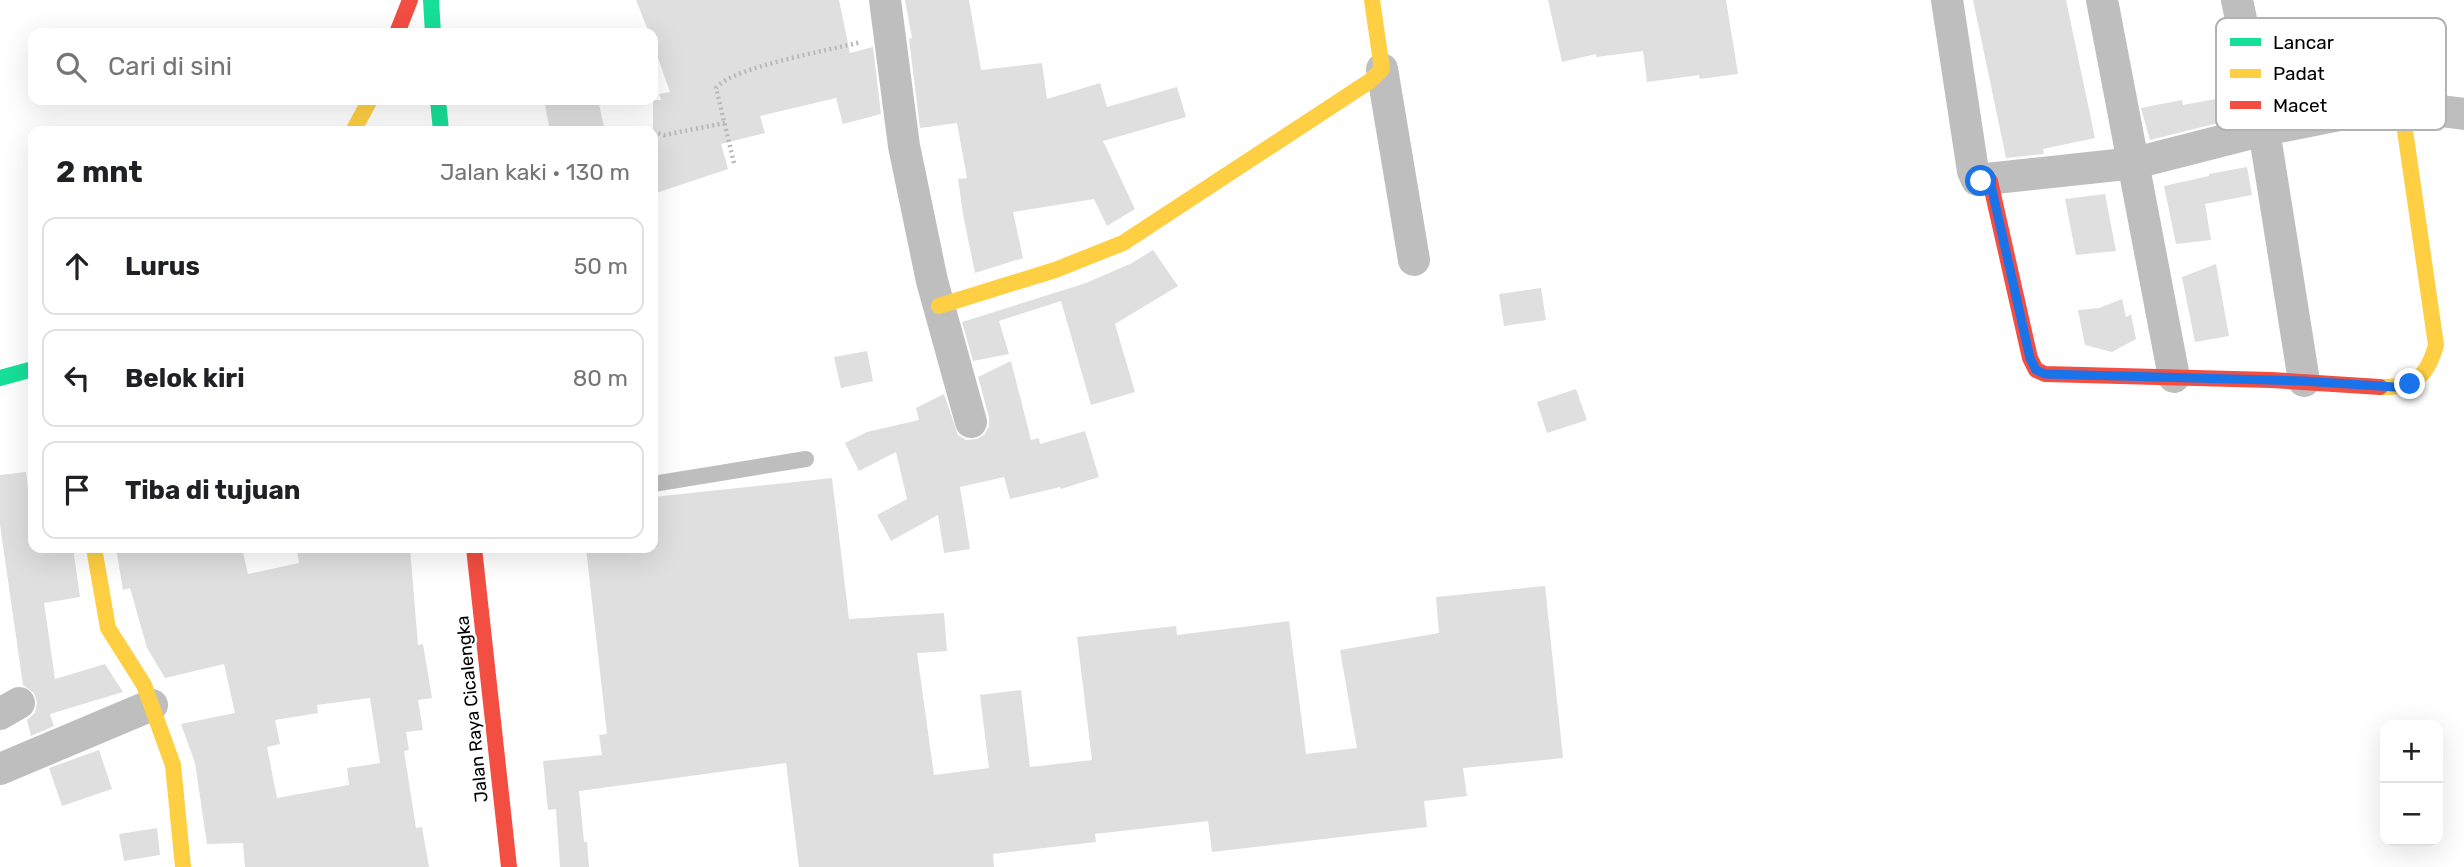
<!DOCTYPE html>
<html lang="id">
<meta charset="utf-8">
<style>
:root{--surface:#fff;--page:#f2f2f2;--text:#202124;--muted:#757577;--line:#e0e0e0}
body{margin:0;font-family:Rubik,sans-serif;background:var(--page);color:var(--text)}
.controls{position:absolute;right:21px;bottom:21px;display:grid;overflow:hidden;border-radius:14px;box-shadow:0 7px 28px #0002}
.controls button{width:63px;height:63px;display:grid;place-items:center;padding:0;border:0;border-bottom:2px solid var(--line);background:var(--surface);color:var(--text);font:35px sans-serif}
.stop{position:absolute;width:21px;height:21px;margin:-16px;border:5px solid #1a73e8;border-radius:50%;background:#fff}
.stop.end{background:#1a73e8;border-color:#fff;box-shadow:0 2px 7px #0008}
.list{margin:0;padding:0;list-style:none}
h2{display:flex;justify-content:space-between;align-items:center;height:91px;margin:0;padding:0 28px;font-size:30px}
h2 small{font-size:23px;font-weight:400;color:var(--muted)}
.list li{display:grid;grid-template-columns:46px 1fr auto;gap:21px;align-items:center;box-sizing:border-box;height:98px;margin:0 14px 14px;padding:0 14px;border:2px solid var(--line);border-radius:14px}
.list b{display:block;font-size:26px;white-space:nowrap}
.list em{font-size:23px;font-style:normal;color:var(--muted)}
.icon{flex:none;width:38px;height:38px;fill:none;stroke:currentColor;stroke-width:2;stroke-linecap:round;stroke-linejoin:round}
.map{position:relative;flex:none;width:2464px;height:867px;overflow:hidden}
.search{position:absolute;background:var(--surface);box-shadow:0 7px 28px #0002;left:28px;top:28px;width:630px;height:77px;display:flex;align-items:center;gap:18px;box-sizing:border-box;padding:0 24px;border-radius:14px;color:var(--muted);font-size:26px}
.panel{position:absolute;background:var(--surface);box-shadow:0 7px 28px #0002;left:28px;top:126px;width:630px;height:427px;border-radius:14px}
.map>svg:first-child{display:block}
.building{fill:#dfdfdf;fill-rule:evenodd}
.lines{fill:none;stroke-linecap:round;stroke-linejoin:round}
.path{stroke:#b9b9b9;stroke-width:4.5;stroke-dasharray:2 3.5;stroke-linecap:butt}
.lane{stroke:#bebebe;stroke-width:16}
.street{stroke:#bebebe;stroke-width:32}
.fast{stroke:#16e098;stroke-width:16}
.slow{stroke:#ffcf43;stroke-width:16}
.jam{stroke:#f24e42;stroke-width:16}
.route{stroke:#1a73e8;stroke-width:9}
.labels{text-anchor:middle;stroke-width:5;stroke-linejoin:round;paint-order:stroke}
.street-label{font-size:18px;fill:#000;stroke:#fff}
.key{fill:#fff;stroke:#b2b2b2;stroke-width:2}
.key-label{font-size:19px;fill:#000}
</style>
<div class="map">
<svg width="2464" height="867" viewBox="0 0 2464 867">
<rect width="100%" height="100%" fill="#fff"/>
<g class="building">
<path d="M 636,0 L 839,0 L 850,53 L 873,47 L 881,114 L 843,124 L 836,98 L 760,116 L 765,133 L 721,144 L 728,169 L 653,194 L 653,100 L 661,100 L 659,94 L 670,92 L 653,44 L 653,33 L 649,33 Z"/>
<path d="M 905,0 L 969,0 L 981,70 L 1042,63 L 1047,99 L 1100,83 L 1107,107 L 1177,87 L 1186,117 L 1103,141 L 1135,209 L 1107,226 L 1094,199 L 1013,212 L 1023,258 L 975,273 L 963,214 L 958,179 L 967,178 L 957,123 L 920,128 L 909,39 L 912,38 Z"/>
<path d="M 1548,0 L 1726,0 L 1738,74 L 1700,79 L 1699,75 L 1647,82 L 1643,51 L 1596,57 L 1596,54 L 1562,62 Z"/>
<path d="M 1973,0 L 2066,0 L 2095,138 L 2043,149 L 2044,154 L 2006,158 Z"/>
<path d="M 2238,95 L 2242,117 L 2150,140 L 2141,108 L 2182,100 L 2183,105 Z"/>
<path d="M 544,100 L 598,100 L 605,131 L 550,131 Z"/>
<path d="M 2247,167 L 2252,195 L 2205,204 L 2211,240 L 2176,244 L 2164,186 L 2209,176 L 2209,174 Z"/>
<path d="M 2105,194 L 2116,251 L 2076,255 L 2065,199 Z"/>
<path d="M 1153,250 L 1178,286 L 1115,324 L 1135,392 L 1091,405 L 1061,301 L 999,321 L 1009,354 L 973,361 L 962,322 L 1086,283 L 1132,263 Z"/>
<path d="M 2216,264 L 2229,336 L 2195,342 L 2182,277 Z"/>
<path d="M 1541,288 L 1546,320 L 1504,326 L 1499,294 Z"/>
<path d="M 2122,299 L 2126,317 L 2131,314 L 2136,339 L 2112,352 L 2085,345 L 2078,310 L 2099,308 Z"/>
<path d="M 867,351 L 873,381 L 841,388 L 834,357 Z"/>
<path d="M 1011,361 L 1031,440 L 1039,438 L 1040,444 L 1085,431 L 1099,477 L 1061,489 L 1060,487 L 1010,499 L 1004,477 L 960,487 L 970,549 L 944,553 L 938,515 L 891,541 L 877,515 L 907,499 L 896,452 L 859,471 L 845,443 L 867,432 L 919,420 L 916,408 L 944,394 L 958,435 L 966,440 L 977,439 L 985,434 L 989,426 L 989,417 L 978,377 Z"/>
<path d="M 1576,389 L 1587,420 L 1547,433 L 1537,402 Z"/>
<path d="M 26,472 L 33,526 L 33,548 L 73,548 L 80,597 L 44,603 L 55,679 L 105,664 L 123,692 L 50,714 L 54,726 L 31,736 L 27,720 L 35,713 L 37,702 L 34,693 L 23,685 L 0,525 L 0,475 Z"/>
<path d="M 832,478 L 849,619 L 944,613 L 947,651 L 917,653 L 934,775 L 989,768 L 980,695 L 1021,690 L 1030,767 L 1092,760 L 1077,637 L 1176,626 L 1177,635 L 1289,621 L 1306,754 L 1357,748 L 1340,650 L 1439,633 L 1436,597 L 1545,586 L 1563,758 L 1463,768 L 1467,796 L 1424,801 L 1427,827 L 1212,852 L 1208,821 L 1095,834 L 1096,842 L 993,854 L 994,867 L 799,867 L 786,763 L 579,791 L 584,842 L 587,842 L 589,867 L 560,867 L 556,809 L 548,810 L 543,761 L 602,755 L 599,735 L 607,734 L 586,548 L 653,548 L 653,497 Z"/>
<path d="M 116,548 L 242,548 L 248,574 L 299,563 L 297,550 L 318,548 L 410,548 L 418,645 L 423,644 L 432,698 L 418,700 L 423,730 L 406,732 L 409,750 L 404,751 L 416,828 L 422,827 L 429,867 L 245,867 L 243,843 L 207,844 L 195,763 L 181,724 L 235,713 L 224,664 L 165,678 L 147,648 L 130,588 L 123,590 ZM 370,698 L 380,763 L 347,768 L 349,785 L 277,798 L 267,747 L 280,744 L 275,720 L 318,713 L 317,705 Z"/>
<path d="M 99,750 L 112,789 L 62,806 L 49,768 Z"/>
<path d="M 157,828 L 160,855 L 124,861 L 119,834 Z"/>
</g>
<g class="lines">
<g class="path">
<path d="M 653,132 L 664,135 L 725,123"/>
<path d="M 734,163 L 716,88 C 732,67 831,50 861,42"/>
</g>
<path class="lane" d="M 653,484 L 806,459"/>
<g class="street">
<path d="M 885,0 L 904,146 L 932,281 L 971,422"/>
<path d="M 1947,0 L 1973,171 L 1977,180 L 2135,163 L 2264,130 L 2359,111 L 2425,109 L 2464,114"/>
<path d="M 2102,0 L 2174,377"/>
<path d="M 2237,0 L 2264,130 L 2304,381"/>
<path d="M 1382,69 L 1414,260"/>
<path d="M 0,714 L 19,703"/>
<path d="M 0,769 L 152,705"/>
</g>
<g class="fast">
<path d="M 431,0 L 433,33"/>
<path d="M 438,100 L 441,131"/>
<path d="M 0,378 L 33,369"/>
</g>
<g class="slow">
<path d="M 353,131 L 370,100"/>
<path d="M 939,306 L 1055,270 L 1123,243 L 1370,81 L 1382,69 L 1372,0"/>
<path d="M 2380,387 C 2413,388 2427,378 2436,345 L 2402,110"/>
<path d="M 94,548 L 108,628 L 144,685 L 173,765 L 183,867"/>
</g>
<g class="jam">
<path d="M 397,33 L 410,0"/>
<path d="M 1990,181 L 2030,358 L 2036,370 L 2045,374 L 2271,380 L 2380,387"/>
<path d="M 474,548 L 509,867"/>
</g>
</g>
<g class="lines">
<path class="route" d="M 1981,181 L 1990,181 L 2030,358 L 2036,370 L 2045,374 L 2304,381 L 2394,387 L 2410,384"/>
</g>
<g class="labels">
<g class="street-label">
<text transform="translate(472 709) rotate(-96)" y="6">Jalan Raya Cicalengka</text>
</g>
</g>
<rect x="2216" y="18" width="230" height="112" rx="10" class="key"/>
<rect x="2230" y="38" width="31" height="8" fill="#16e098"/>
<rect x="2230" y="69" width="31" height="9" fill="#ffcf43"/>
<rect x="2230" y="101" width="31" height="8" fill="#f24e42"/>
<g class="key-label">
<text x="2273" y="49">Lancar</text>
<text x="2273" y="80">Padat</text>
<text x="2273" y="112">Macet</text>
</g>
</svg>
<div class="controls">
<button>+</button>
<button>−</button>
</div>
<div class="stop" style="left:1981px;top:181px"></div>
<div class="stop end" style="left:2410px;top:384px"></div>
<div class="search"><svg class="icon" aria-label="search" viewBox="0 0 24 24"><circle cx="10" cy="10" r="6"/><path d="M15 15l6 6"/></svg>Cari di sini</div>
<section class="panel">
<h2>2 mnt<small>Jalan kaki · 130 m</small></h2>
<ul class="list">
<li><svg class="icon" aria-label="ahead" viewBox="0 0 24 24"><path d="M12 20V5M6 11l6-6 6 6"/></svg><div><b>Lurus</b></div><em>50 m</em></li>
<li><svg class="icon" aria-label="left" viewBox="0 0 24 24"><path d="M17 20v-9H6M10 6l-5 5 5 5"/></svg><div><b>Belok kiri</b></div><em>80 m</em></li>
<li><svg class="icon" aria-label="arrive" viewBox="0 0 24 24"><path d="M6 21V4h12l-3 4 3 4H6"/></svg><div><b>Tiba di tujuan</b></div></li>
</ul>
</section>
</div>
